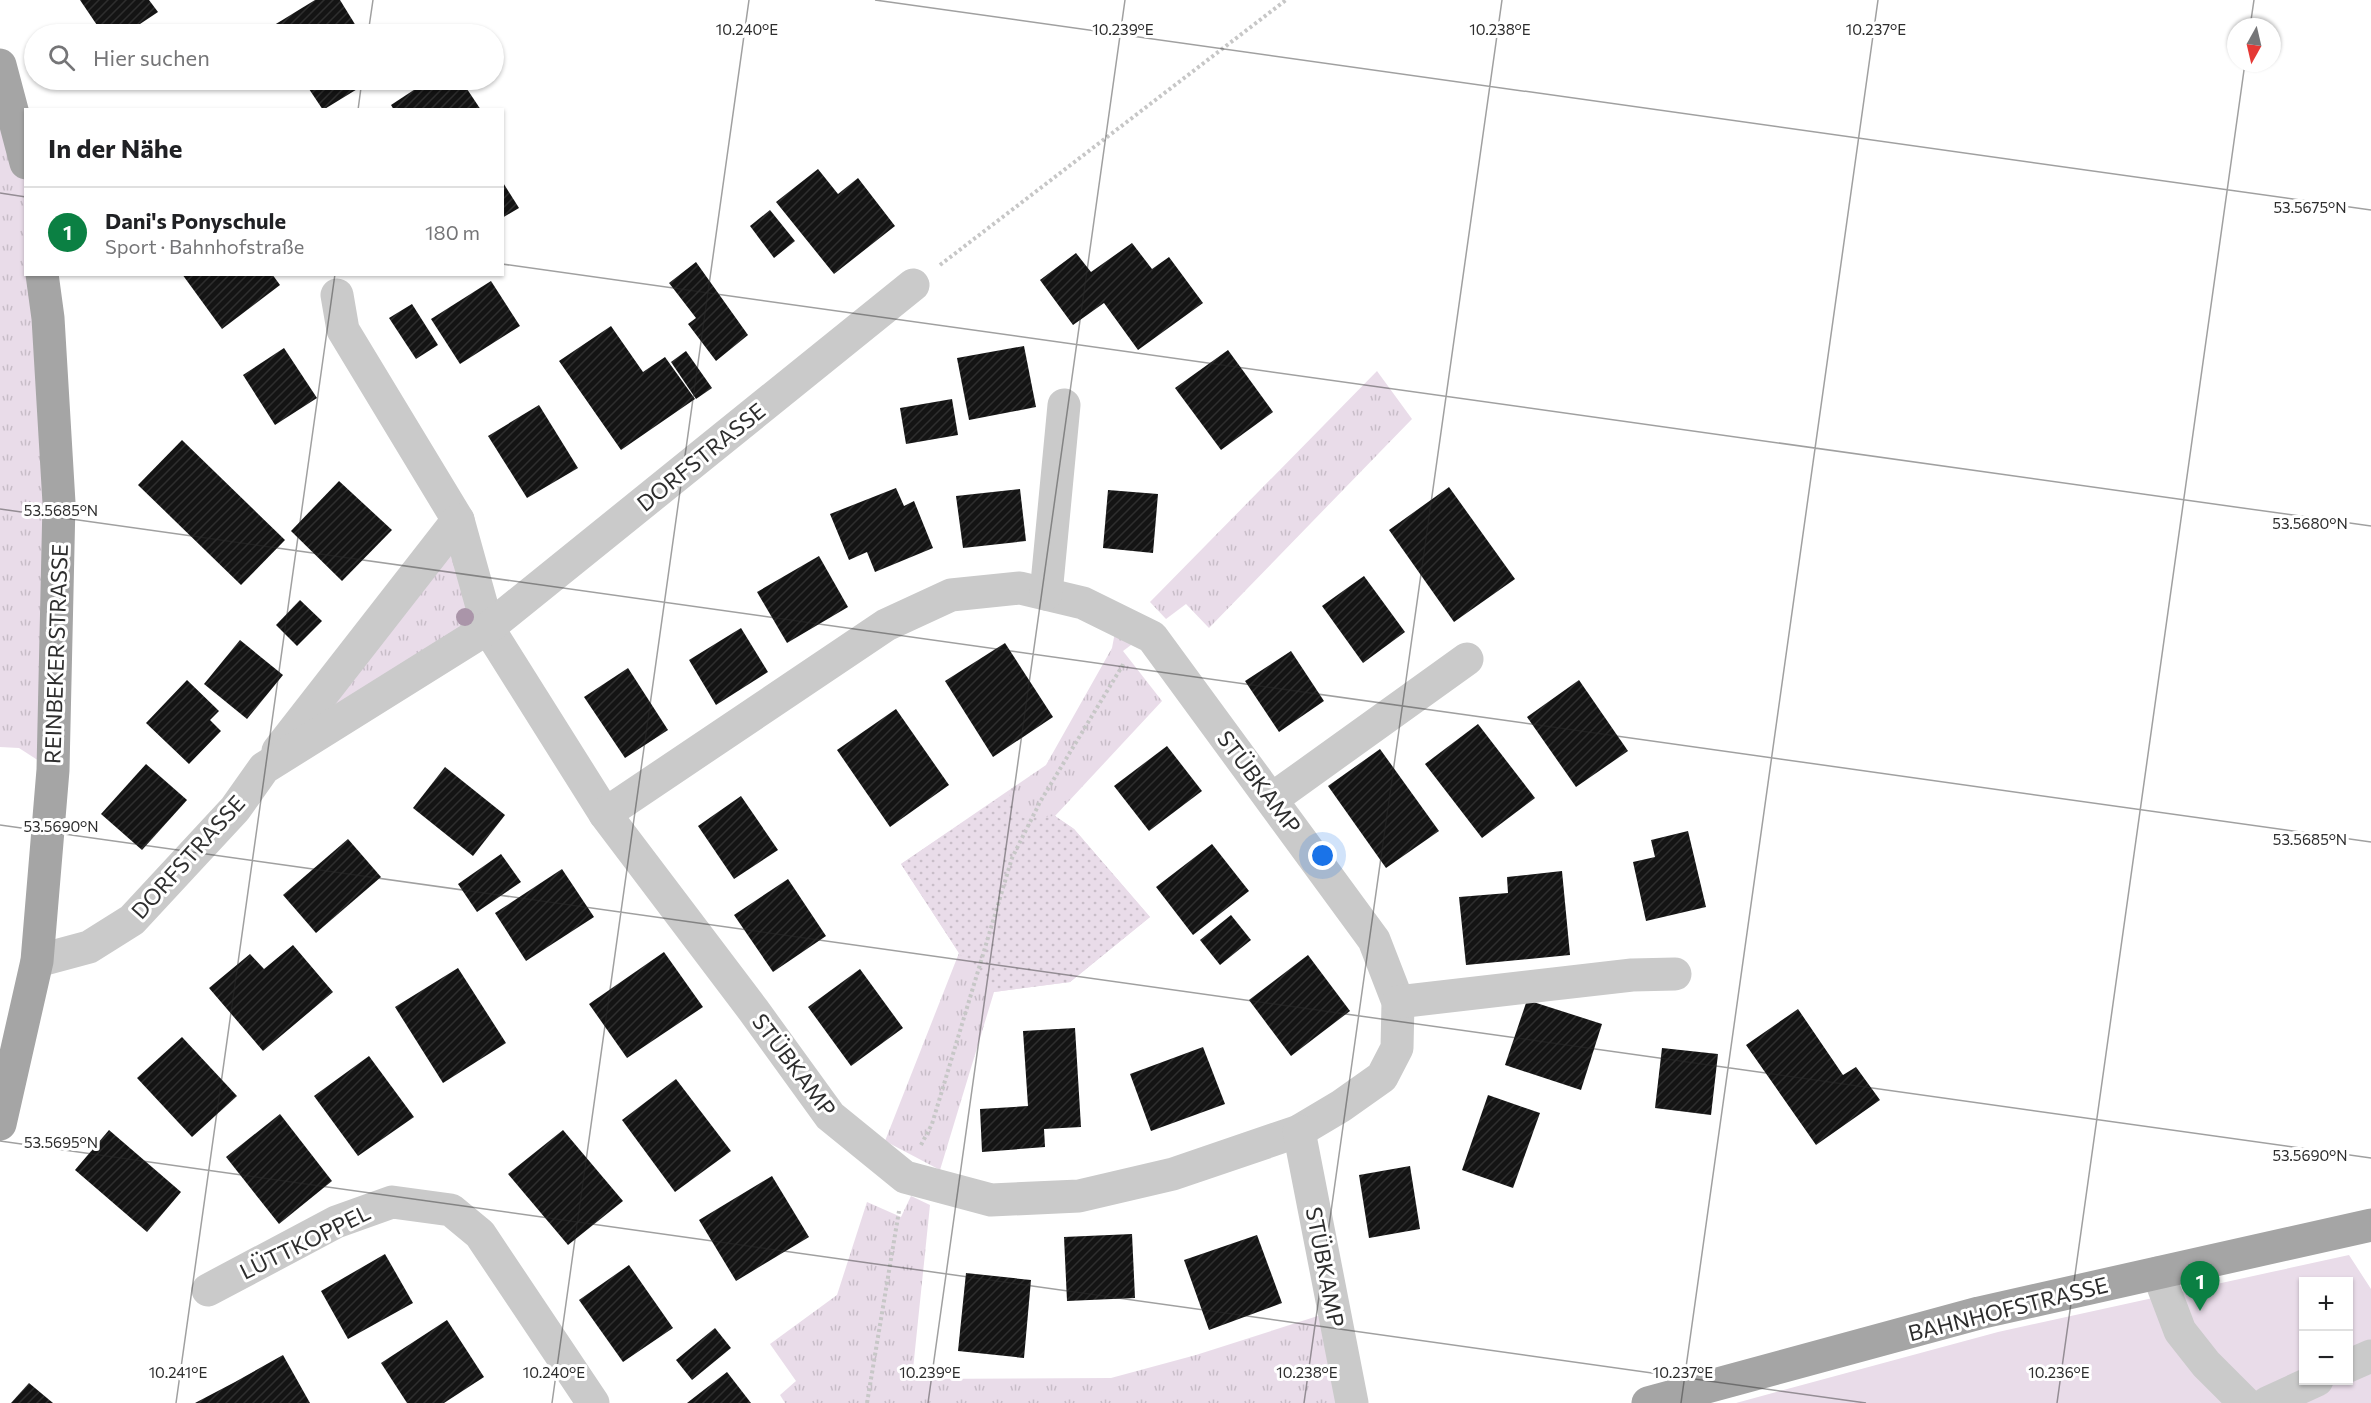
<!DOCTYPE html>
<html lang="de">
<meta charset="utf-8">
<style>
:root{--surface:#fff;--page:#f6f6f6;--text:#202124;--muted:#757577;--line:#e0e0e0;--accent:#0b8043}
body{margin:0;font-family:Commissioner,sans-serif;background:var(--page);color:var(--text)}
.controls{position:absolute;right:18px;bottom:18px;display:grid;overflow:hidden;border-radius:0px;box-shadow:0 2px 4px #0004}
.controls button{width:54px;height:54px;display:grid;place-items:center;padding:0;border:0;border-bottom:2px solid var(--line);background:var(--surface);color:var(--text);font:30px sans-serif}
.compass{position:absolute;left:2227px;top:18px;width:54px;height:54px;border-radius:50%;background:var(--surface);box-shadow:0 2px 4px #0004;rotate:188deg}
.you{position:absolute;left:1323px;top:856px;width:21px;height:21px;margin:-15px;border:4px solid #fff;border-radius:50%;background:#1a73e8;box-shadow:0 0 0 9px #1a73e833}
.badge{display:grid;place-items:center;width:39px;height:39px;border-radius:50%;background:var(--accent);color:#fff;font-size:20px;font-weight:700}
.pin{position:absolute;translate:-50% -50px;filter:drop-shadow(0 2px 3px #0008)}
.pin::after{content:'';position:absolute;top:32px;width:21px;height:18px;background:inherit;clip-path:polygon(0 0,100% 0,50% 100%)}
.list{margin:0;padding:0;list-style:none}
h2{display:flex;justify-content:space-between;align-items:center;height:78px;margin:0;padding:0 24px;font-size:26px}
h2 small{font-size:20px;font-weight:400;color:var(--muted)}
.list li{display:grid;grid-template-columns:39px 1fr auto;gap:18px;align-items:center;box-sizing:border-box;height:90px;padding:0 24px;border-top:2px solid var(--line)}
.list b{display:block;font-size:22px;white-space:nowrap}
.list p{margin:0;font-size:20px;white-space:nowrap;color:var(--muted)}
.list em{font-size:20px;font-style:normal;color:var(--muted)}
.icon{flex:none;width:33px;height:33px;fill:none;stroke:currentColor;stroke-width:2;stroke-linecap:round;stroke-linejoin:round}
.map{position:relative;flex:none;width:2371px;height:1403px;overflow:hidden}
.search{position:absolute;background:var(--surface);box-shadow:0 2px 4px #0004;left:24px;top:24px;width:480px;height:66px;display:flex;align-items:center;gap:15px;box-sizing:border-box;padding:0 21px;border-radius:33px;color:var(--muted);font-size:22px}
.panel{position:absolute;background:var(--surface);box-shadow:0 2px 4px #0004;left:24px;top:108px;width:480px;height:168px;border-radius:0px}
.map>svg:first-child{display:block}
.grass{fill:url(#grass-tufts)}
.park{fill:url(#park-dots)}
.pitch{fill:#e9dce9;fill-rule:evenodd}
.building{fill:url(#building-hatch)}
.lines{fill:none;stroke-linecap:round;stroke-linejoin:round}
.path{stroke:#c7c7c7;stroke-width:4;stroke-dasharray:3 3;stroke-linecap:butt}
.minor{stroke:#cacaca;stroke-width:33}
.major{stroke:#a5a5a5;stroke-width:33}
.tree{fill:#aa95a9}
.ticks{fill:none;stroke:#2d2d2d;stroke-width:1.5;stroke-opacity:0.45}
.labels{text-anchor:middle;stroke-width:6;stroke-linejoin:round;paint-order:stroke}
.street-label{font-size:22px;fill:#2d2d2d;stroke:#fff}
.ticks-label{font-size:15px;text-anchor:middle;fill:#2d2d2d;stroke:#fff;stroke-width:6;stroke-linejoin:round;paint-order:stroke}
</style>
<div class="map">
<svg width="2371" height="1403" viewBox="0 0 2371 1403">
<defs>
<pattern id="grass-tufts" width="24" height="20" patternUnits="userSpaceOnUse" patternTransform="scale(1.5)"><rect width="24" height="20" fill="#e9dce9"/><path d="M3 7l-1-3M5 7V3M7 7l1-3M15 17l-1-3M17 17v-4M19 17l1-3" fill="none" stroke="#c8bdc8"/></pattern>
<pattern id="park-dots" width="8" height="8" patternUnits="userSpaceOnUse" patternTransform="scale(1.5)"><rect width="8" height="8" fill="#e9dce9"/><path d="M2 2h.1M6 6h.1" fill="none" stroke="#c8bdc8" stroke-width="1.8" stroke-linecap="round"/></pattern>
<pattern id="building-hatch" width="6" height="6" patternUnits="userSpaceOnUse" patternTransform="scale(1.5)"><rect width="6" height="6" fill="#141414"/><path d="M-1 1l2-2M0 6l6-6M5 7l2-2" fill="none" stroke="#2e2e2e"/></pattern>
</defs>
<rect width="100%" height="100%" fill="#fff"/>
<g class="grass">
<path d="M 0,65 L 25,163 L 26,274 L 42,275 L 53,770 L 19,748 L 0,747 Z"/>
<path d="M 1377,371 L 1412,419 L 1209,628 L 1186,604 L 1166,619 L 1150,602 Z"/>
<path d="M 457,538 L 483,624 L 285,749 Z"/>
<path d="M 1116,627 L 1139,639 L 1123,651 L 1162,701 L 1055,816 L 1074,829 L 1150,917 L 1070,982 L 994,992 L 940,1170 L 885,1141 L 959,953 L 901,864 L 1046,765 L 1112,648 Z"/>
<path d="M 911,1196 L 930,1205 L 912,1379 L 1111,1378 L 1196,1355 L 1324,1314 L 1340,1403 L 785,1403 L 780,1395 L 796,1381 L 770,1344 L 837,1295 L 867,1202 L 901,1217 Z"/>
</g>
<path class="park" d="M 1008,792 L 1023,818 L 1055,816 L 1074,829 L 1150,917 L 1070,982 L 994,992 L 959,953 L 901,864 Z"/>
<path class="pitch" d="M 2349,1255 L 2371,1289 L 2371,1403 L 1736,1403 L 1998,1332 ZM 2304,1282 L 2348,1282 L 2348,1380 L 2304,1380 Z"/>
<g class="building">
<path d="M 80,0 L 149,0 L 158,12 L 125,34 L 103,34 Z"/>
<path d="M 315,0 L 340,0 L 361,34 L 275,34 L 271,27 Z"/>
<path d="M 303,80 L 372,80 L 323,110 Z"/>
<path d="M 429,80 L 461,80 L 481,110 L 394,110 L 391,105 Z"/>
<path d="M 818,169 L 838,194 L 858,178 L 895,226 L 834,274 L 776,202 Z"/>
<path d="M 502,181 L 519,208 L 502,218 Z"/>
<path d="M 770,210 L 795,241 L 774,258 L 750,226 Z"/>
<path d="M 1132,243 L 1152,269 L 1169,257 L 1203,303 L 1138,350 L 1104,303 L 1073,325 L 1040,280 L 1076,253 L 1091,272 Z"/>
<path d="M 696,262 L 748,335 L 716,361 L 688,324 L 696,318 L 669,283 Z"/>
<path d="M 182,274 L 272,274 L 280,285 L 222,329 Z"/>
<path d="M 491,281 L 520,326 L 460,364 L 431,319 Z"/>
<path d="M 412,304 L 438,345 L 416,359 L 389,318 Z"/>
<path d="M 611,326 L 643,372 L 665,357 L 695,399 L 621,450 L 559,361 Z"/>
<path d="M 1024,346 L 1036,407 L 969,420 L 957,358 Z"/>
<path d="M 284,348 L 317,398 L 275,425 L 243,375 Z"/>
<path d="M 1228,350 L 1273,412 L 1221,450 L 1175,388 Z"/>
<path d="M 686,351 L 712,388 L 696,399 L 671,362 Z"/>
<path d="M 952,399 L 958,435 L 906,444 L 900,408 Z"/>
<path d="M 539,405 L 578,468 L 527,498 L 488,436 Z"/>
<path d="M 182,440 L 285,540 L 241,585 L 138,485 Z"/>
<path d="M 339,481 L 392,530 L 342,581 L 291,531 Z"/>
<path d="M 1449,487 L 1515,579 L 1454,622 L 1389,530 Z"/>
<path d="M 896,488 L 904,506 L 914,501 L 933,548 L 875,572 L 867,552 L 849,560 L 830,514 Z"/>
<path d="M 1020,489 L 1026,541 L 963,548 L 956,496 Z"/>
<path d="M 1108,490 L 1158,494 L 1153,553 L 1103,548 Z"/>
<path d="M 819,556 L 848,607 L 787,643 L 757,592 Z"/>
<path d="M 1364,576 L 1405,632 L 1363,663 L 1322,606 Z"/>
<path d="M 300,600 L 322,621 L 297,646 L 276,625 Z"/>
<path d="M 741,628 L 768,672 L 716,705 L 689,660 Z"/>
<path d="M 240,640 L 283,675 L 247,719 L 204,684 Z"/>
<path d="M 1005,643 L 1053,717 L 993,757 L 945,681 Z"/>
<path d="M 1291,651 L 1324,701 L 1279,732 L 1245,681 Z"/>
<path d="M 628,668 L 668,730 L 625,758 L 584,697 Z"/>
<path d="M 187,680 L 219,711 L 210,720 L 221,731 L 189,764 L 146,723 Z"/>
<path d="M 1579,680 L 1628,751 L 1576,787 L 1527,717 Z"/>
<path d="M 896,709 L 949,785 L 890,827 L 837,750 Z"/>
<path d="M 1478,724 L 1535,798 L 1482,838 L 1425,764 Z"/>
<path d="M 1167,746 L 1202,791 L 1149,831 L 1114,786 Z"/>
<path d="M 1380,749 L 1439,831 L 1386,868 L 1328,786 Z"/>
<path d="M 146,764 L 187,800 L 142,850 L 101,814 Z"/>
<path d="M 445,767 L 505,815 L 473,856 L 413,808 Z"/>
<path d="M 741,796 L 778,850 L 734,879 L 698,826 Z"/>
<path d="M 1688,831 L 1706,907 L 1646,921 L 1633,862 L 1655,857 L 1651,840 Z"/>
<path d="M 348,839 L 381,877 L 316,933 L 283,895 Z"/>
<path d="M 1212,844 L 1249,891 L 1193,935 L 1156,887 Z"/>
<path d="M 501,854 L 521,882 L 477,912 L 458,884 Z"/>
<path d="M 562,869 L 594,917 L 526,961 L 495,913 Z"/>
<path d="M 1562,871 L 1570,955 L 1466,965 L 1459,897 L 1508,893 L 1507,877 Z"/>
<path d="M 788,879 L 826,936 L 773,972 L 734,915 Z"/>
<path d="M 1231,915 L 1251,940 L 1220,965 L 1200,940 Z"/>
<path d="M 293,945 L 333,992 L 263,1051 L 209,988 L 250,954 L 264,969 Z"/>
<path d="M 664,952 L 703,1007 L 627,1058 L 589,1004 Z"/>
<path d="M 1308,955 L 1350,1011 L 1291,1056 L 1249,1000 Z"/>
<path d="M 458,968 L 506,1043 L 443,1083 L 395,1007 Z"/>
<path d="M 860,969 L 903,1028 L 851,1066 L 808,1007 Z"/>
<path d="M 1527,1000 L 1602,1024 L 1581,1090 L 1505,1065 Z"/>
<path d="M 1798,1009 L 1843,1075 L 1856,1067 L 1880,1100 L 1816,1145 L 1746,1045 Z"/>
<path d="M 1075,1028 L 1081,1127 L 1044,1129 L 1045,1147 L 982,1152 L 980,1109 L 1028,1106 L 1023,1031 Z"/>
<path d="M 182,1037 L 237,1096 L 192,1137 L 137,1078 Z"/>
<path d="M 1203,1047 L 1225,1104 L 1151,1131 L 1130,1074 Z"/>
<path d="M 1662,1048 L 1718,1054 L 1711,1115 L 1655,1108 Z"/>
<path d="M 369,1056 L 414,1117 L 358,1156 L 314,1096 Z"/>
<path d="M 676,1079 L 731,1151 L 675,1192 L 622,1120 Z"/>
<path d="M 1488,1095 L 1540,1113 L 1513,1188 L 1462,1170 Z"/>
<path d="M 280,1114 L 332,1181 L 279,1224 L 226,1157 Z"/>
<path d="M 109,1130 L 181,1192 L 147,1232 L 75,1170 Z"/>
<path d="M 563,1130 L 623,1201 L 568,1245 L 508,1174 Z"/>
<path d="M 1410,1166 L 1420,1229 L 1369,1238 L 1359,1175 Z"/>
<path d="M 772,1176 L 809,1237 L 736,1281 L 699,1220 Z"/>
<path d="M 1132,1234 L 1135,1298 L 1067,1301 L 1064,1237 Z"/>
<path d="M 1257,1235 L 1282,1303 L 1209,1330 L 1184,1260 Z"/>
<path d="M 385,1254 L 413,1303 L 348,1339 L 321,1291 Z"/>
<path d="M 629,1265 L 673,1328 L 623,1362 L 579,1300 Z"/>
<path d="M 966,1273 L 1031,1280 L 1024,1358 L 958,1351 Z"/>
<path d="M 447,1320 L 484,1377 L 444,1403 L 407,1403 L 381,1363 Z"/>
<path d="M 715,1328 L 731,1348 L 692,1380 L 676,1360 Z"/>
<path d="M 283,1355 L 310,1403 L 195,1403 L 235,1382 Z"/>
<path d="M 727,1372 L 751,1403 L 687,1403 Z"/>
<path d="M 29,1383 L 53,1403 L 11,1403 Z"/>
</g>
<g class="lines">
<g class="path">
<path d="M 940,265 L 1286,0"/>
<path d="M 921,1145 L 932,1124 L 1012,858 L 1040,802 L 1124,663"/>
<path d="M 867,1403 L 899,1211"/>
</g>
<g class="minor">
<path d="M 337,295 L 343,330 L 458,520 L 488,628 L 605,814"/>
<path d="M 1020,588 L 1083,603 L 1152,637 L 1374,940 L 1398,1002 L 1397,1048 L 1382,1077 L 1341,1106 L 1299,1131 L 1173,1174 L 1079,1196 L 991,1200 L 905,1177 L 830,1116 L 754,1011 L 605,814 L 886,625 L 951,595 Z"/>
<path d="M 1046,594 L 1064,405"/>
<path d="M 278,751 L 458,520"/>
<path d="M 1272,799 L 1467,659"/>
<path d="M 37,961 L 89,947 L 132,920 L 235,809 L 264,768 L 488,628 L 913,285"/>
<path d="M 1398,1002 L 1632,975 L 1675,974"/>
<path d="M 1299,1131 L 1352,1403"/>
<path d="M 2158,1273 L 2180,1331 L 2206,1364 L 2245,1403"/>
<path d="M 208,1290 L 336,1222 L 392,1202 L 451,1210 L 480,1234 L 593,1403"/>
<path d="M 2348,1366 L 2371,1356"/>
<path d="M 2267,1403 L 2317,1380"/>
</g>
<g class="major">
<path d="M 0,65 L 26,163"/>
<path d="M 0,1124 L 37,961 L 53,770 L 59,503 L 48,318 L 42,274"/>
<path d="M 1648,1403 L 1979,1313 L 2371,1225"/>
</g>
</g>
<circle class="tree" cx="465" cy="617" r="9"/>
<path class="ticks" d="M 875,0 L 2371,210M 2250,27 L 2254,0M 368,34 L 373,0M 358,110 L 362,80M 0,193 L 26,197M 502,264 L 2371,526M 0,509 L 2371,842M 0,825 L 2371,1158M 0,1141 L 1866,1403M 176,1403 L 335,274M 552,1403 L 749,0M 928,1403 L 1125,0M 1304,1403 L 1502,0M 1681,1403 L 1878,0M 2057,1403 L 2245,63"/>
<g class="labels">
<g class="street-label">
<text transform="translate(701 457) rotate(-39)" y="8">DORFSTRASSE</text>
<text transform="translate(56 654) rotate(-88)" y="8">REINBEKER STRASSE</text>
<text transform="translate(1259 782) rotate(53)" y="8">STÜBKAMP</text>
<text transform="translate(188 857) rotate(-48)" y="8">DORFSTRASSE</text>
<text transform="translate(794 1065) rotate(53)" y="8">STÜBKAMP</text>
<text transform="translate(305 1242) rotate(-26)" y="8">LÜTTKOPPEL</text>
<text transform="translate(1325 1267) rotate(79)" y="8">STÜBKAMP</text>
<text transform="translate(2008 1309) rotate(-14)" y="8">BAHNHOFSTRASSE</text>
</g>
</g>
<g class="ticks-label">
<text x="747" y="35">10.240°E</text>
<text x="1123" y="35">10.239°E</text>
<text x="1500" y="35">10.238°E</text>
<text x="1876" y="35">10.237°E</text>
<text x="2310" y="213">53.5675°N</text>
<text x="61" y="516">53.5685°N</text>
<text x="2310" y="529">53.5680°N</text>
<text x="61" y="832">53.5690°N</text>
<text x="2310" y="845">53.5685°N</text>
<text x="61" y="1148">53.5695°N</text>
<text x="2310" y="1161">53.5690°N</text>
<text x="178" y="1378">10.241°E</text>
<text x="554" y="1378">10.240°E</text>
<text x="930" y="1378">10.239°E</text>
<text x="1307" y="1378">10.238°E</text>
<text x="1683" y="1378">10.237°E</text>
<text x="2059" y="1378">10.236°E</text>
</g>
</svg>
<div class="controls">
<button>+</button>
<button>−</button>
</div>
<svg class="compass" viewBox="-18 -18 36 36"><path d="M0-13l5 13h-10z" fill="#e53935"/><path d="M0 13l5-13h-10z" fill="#757577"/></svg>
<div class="you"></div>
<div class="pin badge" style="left:2200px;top:1311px">1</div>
<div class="search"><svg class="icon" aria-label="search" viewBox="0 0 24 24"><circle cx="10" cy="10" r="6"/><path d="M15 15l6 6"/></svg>Hier suchen</div>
<section class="panel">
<h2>In der Nähe<small></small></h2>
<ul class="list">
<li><span class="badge">1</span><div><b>Dani's Ponyschule</b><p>Sport · Bahnhofstraße</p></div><em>180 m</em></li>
</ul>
</section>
</div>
